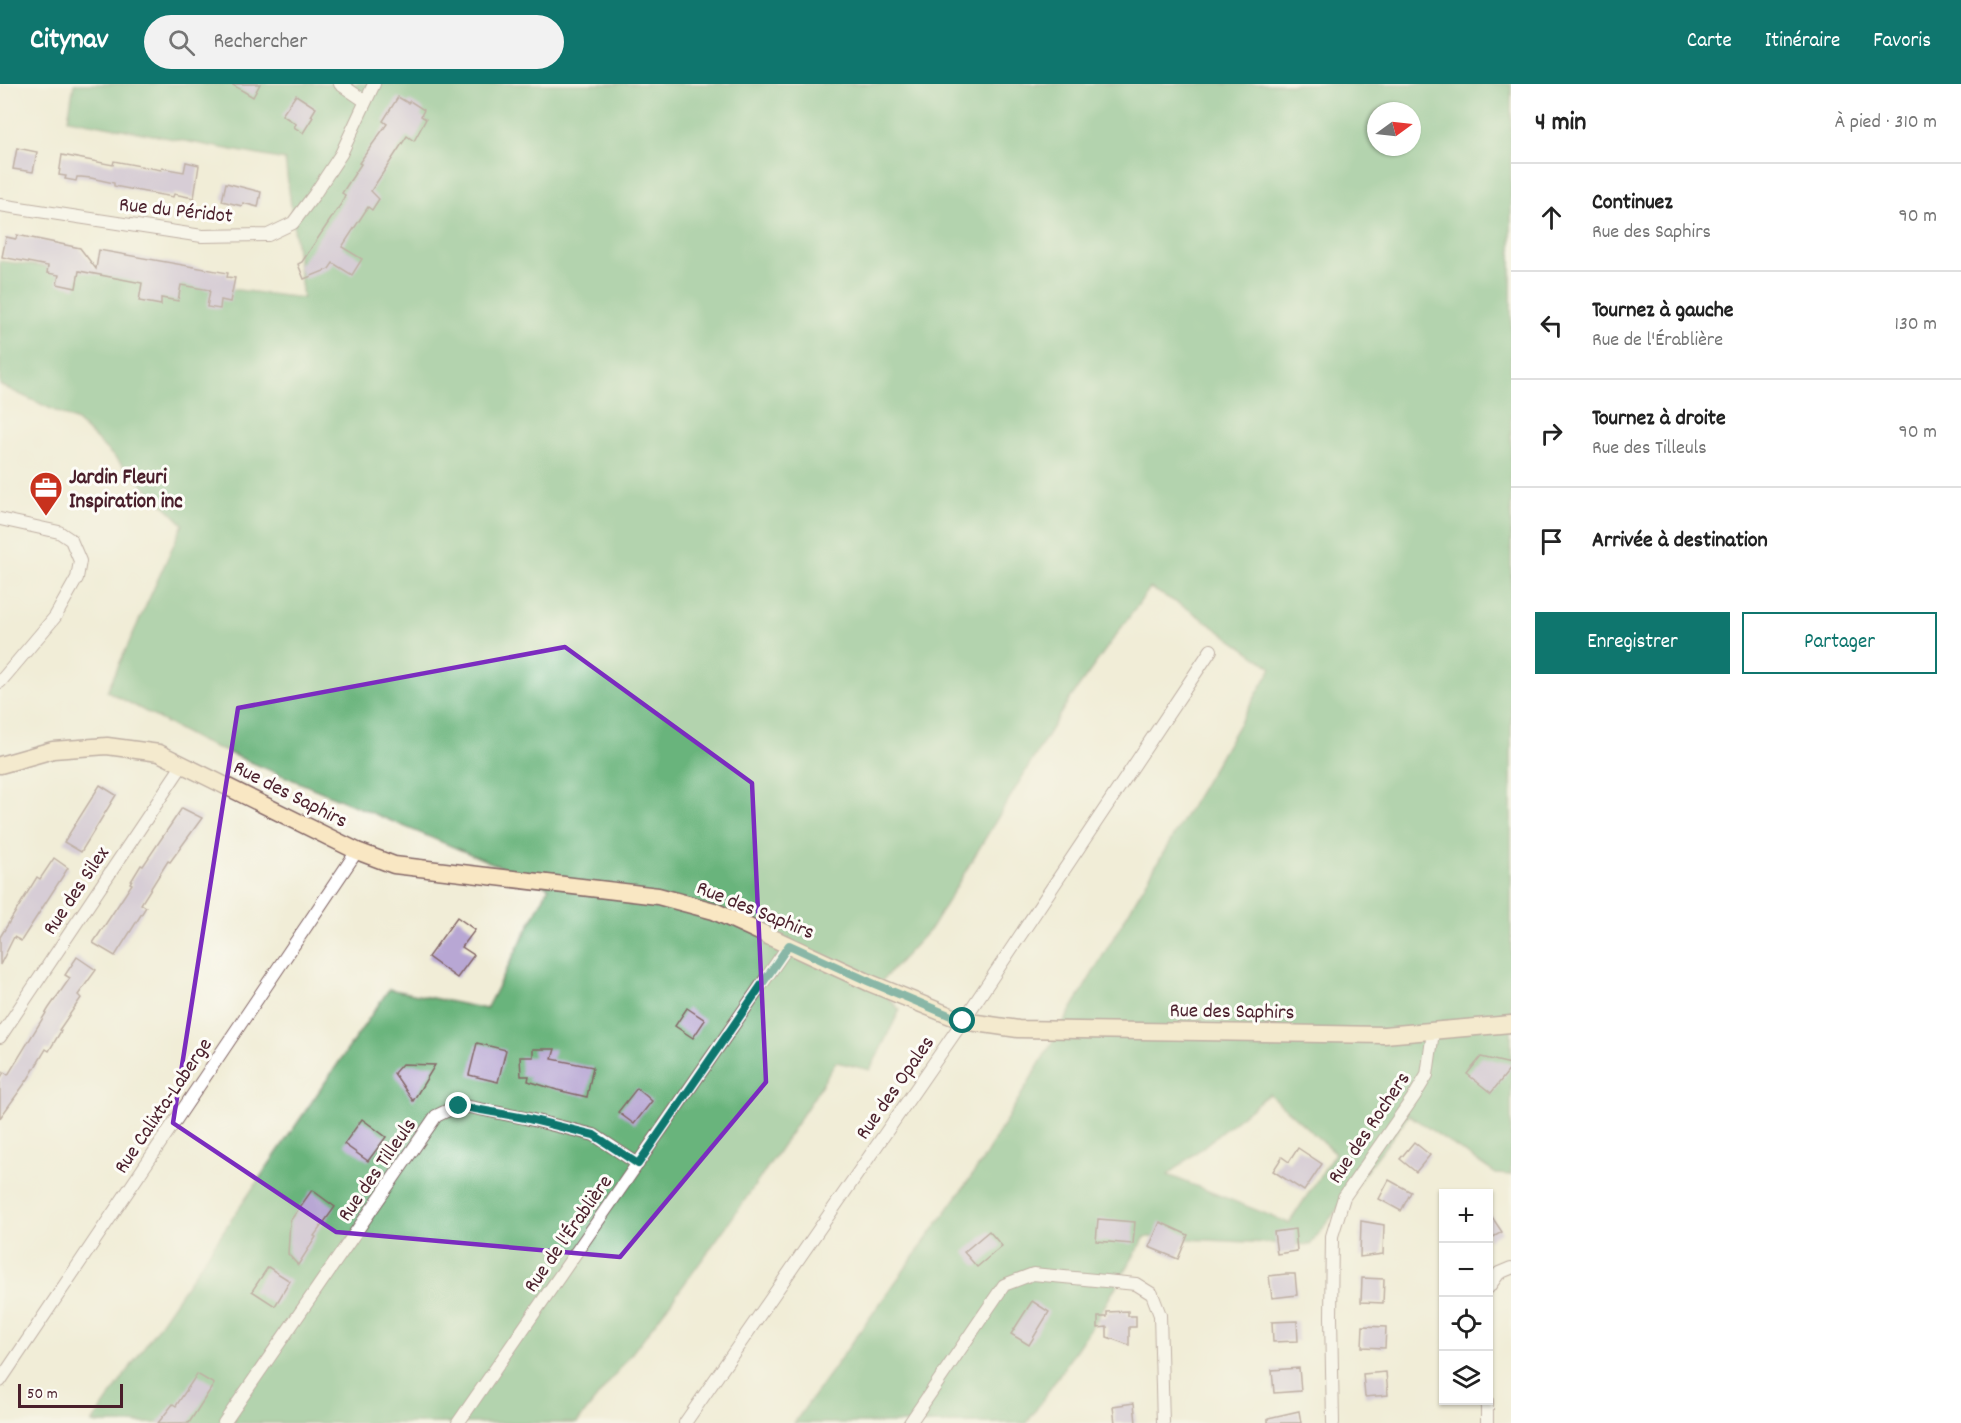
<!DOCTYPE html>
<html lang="fr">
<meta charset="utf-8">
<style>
:root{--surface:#fff;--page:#f2f2f2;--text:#222;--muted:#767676;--line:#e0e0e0;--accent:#0f766e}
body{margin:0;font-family:Dekko,sans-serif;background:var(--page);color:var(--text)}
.controls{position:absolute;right:18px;bottom:18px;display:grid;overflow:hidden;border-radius:0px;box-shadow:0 2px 4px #0004}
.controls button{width:54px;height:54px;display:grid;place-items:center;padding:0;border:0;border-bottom:2px solid var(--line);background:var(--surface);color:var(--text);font:30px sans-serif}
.compass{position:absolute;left:1367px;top:18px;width:54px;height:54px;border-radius:50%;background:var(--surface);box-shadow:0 2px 4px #0004;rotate:75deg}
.scale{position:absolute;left:18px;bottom:15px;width:105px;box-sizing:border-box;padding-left:6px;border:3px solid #4a1f2b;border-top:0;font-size:16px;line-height:21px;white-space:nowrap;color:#4a1f2b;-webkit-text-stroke:4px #fdfcf7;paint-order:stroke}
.stop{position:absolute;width:18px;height:18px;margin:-14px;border:4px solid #0f766e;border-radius:50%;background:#fff}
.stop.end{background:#0f766e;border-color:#fff;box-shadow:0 2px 6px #0008}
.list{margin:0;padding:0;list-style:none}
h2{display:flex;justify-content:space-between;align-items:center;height:78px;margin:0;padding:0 24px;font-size:26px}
h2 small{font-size:20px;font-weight:400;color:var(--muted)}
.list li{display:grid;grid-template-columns:39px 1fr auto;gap:18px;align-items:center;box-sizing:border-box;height:108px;padding:0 24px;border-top:2px solid var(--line)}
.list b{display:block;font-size:22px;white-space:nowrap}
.list p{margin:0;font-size:20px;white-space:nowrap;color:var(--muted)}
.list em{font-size:20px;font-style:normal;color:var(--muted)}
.actions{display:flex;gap:12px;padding:18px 24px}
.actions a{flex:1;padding:14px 0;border:2px solid var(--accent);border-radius:0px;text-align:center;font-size:21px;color:var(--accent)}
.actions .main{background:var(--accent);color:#fff}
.icon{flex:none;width:33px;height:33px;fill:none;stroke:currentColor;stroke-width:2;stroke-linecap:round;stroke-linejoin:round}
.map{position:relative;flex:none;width:1511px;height:1339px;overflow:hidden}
header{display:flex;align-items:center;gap:36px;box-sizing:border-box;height:84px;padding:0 30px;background:var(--accent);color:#fff}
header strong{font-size:28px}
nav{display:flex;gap:33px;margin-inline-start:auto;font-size:21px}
.search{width:420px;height:54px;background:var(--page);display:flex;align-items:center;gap:15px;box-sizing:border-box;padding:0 21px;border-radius:33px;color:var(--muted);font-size:22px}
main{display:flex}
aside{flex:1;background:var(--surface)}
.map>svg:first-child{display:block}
.forest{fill:#69b47c;stroke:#5a6a54;stroke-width:1.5;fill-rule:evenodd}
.building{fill:#b8a7d4}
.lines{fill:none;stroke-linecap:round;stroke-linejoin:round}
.street-casing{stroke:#846767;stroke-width:14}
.secondary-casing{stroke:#846767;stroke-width:19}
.street{stroke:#fff;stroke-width:12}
.secondary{stroke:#f9e7c3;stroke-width:16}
.route{stroke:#0f766e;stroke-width:8}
.marked{fill:none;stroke:#7b2cbf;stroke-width:4.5;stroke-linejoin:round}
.labels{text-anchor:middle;stroke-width:6;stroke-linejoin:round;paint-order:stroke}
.street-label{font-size:21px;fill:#4a1f2b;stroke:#fdfcf7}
.poi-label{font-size:21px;font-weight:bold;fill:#4a1f2b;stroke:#fdfcf7;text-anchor:start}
</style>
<header>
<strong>Citynav</strong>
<div class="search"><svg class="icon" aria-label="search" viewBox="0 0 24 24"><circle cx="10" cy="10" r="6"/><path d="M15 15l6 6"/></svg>Rechercher</div>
<nav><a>Carte</a><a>Itinéraire</a><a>Favoris</a></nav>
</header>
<main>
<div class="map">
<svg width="1511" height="1339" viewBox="0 0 1511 1339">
<rect width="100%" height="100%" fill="#fdfcf7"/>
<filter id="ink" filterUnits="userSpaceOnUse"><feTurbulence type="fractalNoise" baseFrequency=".0167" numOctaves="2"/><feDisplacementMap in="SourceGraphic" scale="12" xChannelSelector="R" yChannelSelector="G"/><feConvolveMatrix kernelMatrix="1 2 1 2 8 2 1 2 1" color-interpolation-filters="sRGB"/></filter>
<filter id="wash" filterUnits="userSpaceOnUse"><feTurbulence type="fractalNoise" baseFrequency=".008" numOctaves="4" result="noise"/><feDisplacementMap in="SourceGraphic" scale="24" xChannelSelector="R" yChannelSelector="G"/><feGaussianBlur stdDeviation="1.35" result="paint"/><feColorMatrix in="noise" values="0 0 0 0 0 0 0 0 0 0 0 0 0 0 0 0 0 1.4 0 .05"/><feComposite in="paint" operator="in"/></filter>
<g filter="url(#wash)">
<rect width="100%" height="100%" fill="#f1edd7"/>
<path class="forest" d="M 74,0 L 1511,0 L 1511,1091 L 1496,1090 L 1409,1031 L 1310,1161 L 1145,1153 L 1098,1233 L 1027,1339 L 794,1339 L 981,1079 L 1272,584 L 1188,525 L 1150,504 L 1065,622 L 932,843 L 877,902 L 900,926 L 870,986 L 836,978 C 758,1104 670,1223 577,1339 L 92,1339 L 389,905 L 486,925 L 549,803 L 200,657 L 107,607 L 183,440 L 77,337 L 0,301 L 0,177 L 303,214 L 285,76 L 68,35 ZM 1376,27 L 1412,27 L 1412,63 L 1376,63 ZM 1269,1010 L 1335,1069 L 1289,1139 L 1168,1091 Z"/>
<g id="blocks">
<g class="building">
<path d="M 231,0 L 260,0 L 253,13 Z"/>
<path d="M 296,11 L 316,24 L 311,32 L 313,33 L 303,49 L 294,43 L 296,40 L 282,31 Z"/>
<path d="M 398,13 L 408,19 L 410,17 L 424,26 L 421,32 L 426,35 L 414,57 L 407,52 L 371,107 L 379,115 L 372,126 L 368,123 L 342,163 L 362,175 L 352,191 L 333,179 L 329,185 L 304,195 L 298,180 L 302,178 L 341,120 L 345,111 L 342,109 L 361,80 L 359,79 L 387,40 L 383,37 Z"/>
<path d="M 17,64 L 37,68 L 33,88 L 13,85 Z"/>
<path d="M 62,71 L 113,81 L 114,77 L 161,86 L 162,84 L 184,88 L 186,78 L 199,81 L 194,114 L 174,110 L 173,113 L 145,108 L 114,102 L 114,99 L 91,94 L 81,93 L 77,93 L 76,97 L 65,95 L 66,92 L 59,91 Z"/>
<path d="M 226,99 L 261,108 L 258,123 L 243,119 L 242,122 L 222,117 Z"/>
<path d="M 17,151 L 80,164 L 96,185 L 99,166 L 228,189 L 227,193 L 235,194 L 230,218 L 221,216 L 220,225 L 207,223 L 210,206 L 181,201 L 178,217 L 161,214 L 161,221 L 139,217 L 142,199 L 79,187 L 76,204 L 57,200 L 59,191 L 47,189 L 48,182 L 2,173 L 6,153 L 16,155 Z"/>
<path d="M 100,701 L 116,711 L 81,768 L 64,758 Z"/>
<path d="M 182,724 L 202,734 L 170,778 L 168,777 L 141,820 L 146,823 L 115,872 L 93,859 L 132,800 L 130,799 L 141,781 L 143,782 Z"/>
<path d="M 54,774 L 68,784 L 21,857 L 14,853 L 0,881 L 0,853 L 37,793 L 40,795 Z"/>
<path d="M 457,833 L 475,846 L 462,863 L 474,871 L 457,894 L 428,873 Z"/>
<path d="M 77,873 L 96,886 L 78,911 L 81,914 L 59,946 L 61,947 L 49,967 L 46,965 L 28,995 L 0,1034 L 0,995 L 4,988 L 8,991 L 49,924 L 70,894 L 65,891 Z"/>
<path d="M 687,924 L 705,936 L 693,954 L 675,942 Z"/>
<path d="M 477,959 L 506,966 L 498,998 L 469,991 Z"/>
<path d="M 533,965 L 555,965 L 552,975 L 593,983 L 587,1013 L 557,1006 L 528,997 L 529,992 L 521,992 L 520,973 L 533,973 Z"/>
<path d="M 1481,973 L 1511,980 L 1511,984 L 1491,1009 L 1467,990 Z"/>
<path d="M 402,980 L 435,981 L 413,1017 L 394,989 Z"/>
<path d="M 637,1004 L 652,1017 L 634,1040 L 618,1028 Z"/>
<path d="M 362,1035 L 386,1053 L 368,1077 L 344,1060 Z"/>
<path d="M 1414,1058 L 1430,1071 L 1416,1088 L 1400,1075 Z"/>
<path d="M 1298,1064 L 1322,1080 L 1304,1107 L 1273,1087 L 1282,1073 L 1289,1078 Z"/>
<path d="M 1389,1096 L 1411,1108 L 1401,1127 L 1379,1115 Z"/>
<path d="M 312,1106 L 335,1123 L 314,1152 L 316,1153 L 298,1181 L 288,1170 L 290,1137 Z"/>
<path d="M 1488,1127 L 1502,1148 L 1488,1156 Z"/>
<path d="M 1098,1135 L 1135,1138 L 1133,1160 L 1096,1157 Z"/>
<path d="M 1361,1137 L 1384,1141 L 1383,1170 L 1360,1173 Z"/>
<path d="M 1160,1138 L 1188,1151 L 1178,1175 L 1149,1163 Z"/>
<path d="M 1295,1145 L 1297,1167 L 1277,1170 L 1274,1148 Z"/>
<path d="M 989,1147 L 1002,1162 L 977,1183 L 964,1168 Z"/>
<path d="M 268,1183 L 290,1197 L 275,1222 L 252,1207 Z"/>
<path d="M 1286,1190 L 1295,1190 L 1297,1211 L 1272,1214 L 1269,1192 Z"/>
<path d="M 1362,1194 L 1384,1195 L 1383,1219 L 1361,1218 Z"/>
<path d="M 1032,1217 L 1049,1228 L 1029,1261 L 1011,1250 Z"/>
<path d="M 1128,1227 L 1128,1232 L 1136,1232 L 1136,1243 L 1129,1243 L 1129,1261 L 1107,1253 L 1107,1243 L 1098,1244 L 1098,1233 L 1107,1233 L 1107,1228 Z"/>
<path d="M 1297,1237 L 1298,1257 L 1273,1258 L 1272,1238 Z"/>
<path d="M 1363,1242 L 1386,1243 L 1385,1264 L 1362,1263 Z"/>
<path d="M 1299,1284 L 1301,1307 L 1274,1309 L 1272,1286 Z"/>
<path d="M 1386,1288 L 1388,1311 L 1365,1313 L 1363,1290 Z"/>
<path d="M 197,1290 L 214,1300 L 189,1339 L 158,1339 L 173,1320 L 176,1322 Z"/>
<path d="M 1134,1319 L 1136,1339 L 1115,1339 L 1113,1322 Z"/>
<path d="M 1299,1327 L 1301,1339 L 1268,1339 L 1268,1334 Z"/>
</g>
</g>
</g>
<g filter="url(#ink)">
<use href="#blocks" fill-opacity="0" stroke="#846767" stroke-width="1.5"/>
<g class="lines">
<g class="street-casing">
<g id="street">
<path d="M 340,0 L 365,17"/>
<path d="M 0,121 L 202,152 L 268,151 L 293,139 L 314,111 L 341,70 L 374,0"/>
<path d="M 0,435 L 59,448 L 71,456 L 80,477 L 77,494 L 55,533 L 0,598"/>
<path d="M 0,953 L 183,680"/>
<path d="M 1488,1204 L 1499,1189 L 1511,1184"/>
<path d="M 0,1297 L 357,767"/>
<path d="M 1487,1316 L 1487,1339"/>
<path d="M 224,1339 L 436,1032 L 459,1021 L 525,1034 L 594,1051 L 638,1080"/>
<path d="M 458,1339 L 789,861"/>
<path d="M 685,1339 L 963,937 L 1211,566"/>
<path d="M 910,1339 L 1004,1201 L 1033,1190 L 1136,1200 L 1152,1210 L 1160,1231 L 1163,1339"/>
<path d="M 1333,1339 L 1331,1233 L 1332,1152 L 1344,1113 L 1415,1011 L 1427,991 L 1433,948"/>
</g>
</g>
<g class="secondary-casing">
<path id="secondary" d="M 0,681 L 53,666 L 107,662 L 159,669 L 357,767 L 394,781 L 658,812 L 714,827 L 870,899 L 963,937 L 1018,945 L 1384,951 L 1511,940"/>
</g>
<use href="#street" class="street"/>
<use href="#secondary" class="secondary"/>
</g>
</g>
<g class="lines" filter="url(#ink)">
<path class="route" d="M 459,1022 L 525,1034 L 594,1051 L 638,1080 L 789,861 L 870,898 L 963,937"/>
</g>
<path d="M0 0H1511V1339H0ZM 565,563 L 752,699 L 766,998 L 620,1173 L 336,1148 L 173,1039 L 238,624 Z" fill="#f1edd7" fill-opacity=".55" fill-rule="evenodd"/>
<path class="marked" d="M 565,563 L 752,699 L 766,998 L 620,1173 L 336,1148 L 173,1039 L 238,624 Z"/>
<defs>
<g id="office-pin" transform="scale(1.725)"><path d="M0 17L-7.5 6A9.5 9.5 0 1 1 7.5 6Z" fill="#c8321e" stroke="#fdfcf7"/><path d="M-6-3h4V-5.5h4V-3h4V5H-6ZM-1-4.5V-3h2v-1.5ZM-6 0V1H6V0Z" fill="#fff"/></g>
</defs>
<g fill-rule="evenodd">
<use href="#office-pin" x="46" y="404"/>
</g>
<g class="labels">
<g class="street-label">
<text transform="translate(176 125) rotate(6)" y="7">Rue du Péridot</text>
<text transform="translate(291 709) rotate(27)" y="7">Rue des Saphirs</text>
<text transform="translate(75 806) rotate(-56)" y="7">Rue des Silex</text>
<text transform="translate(756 825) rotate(22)" y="7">Rue des Saphirs</text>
<text transform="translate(1232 926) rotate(1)" y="7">Rue des Saphirs</text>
<text transform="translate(894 1003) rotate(-55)" y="7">Rue des Opales</text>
<text transform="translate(162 1021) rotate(-56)" y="7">Rue Calixta-Laberge</text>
<text transform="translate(1368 1043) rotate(-56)" y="7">Rue des Rochers</text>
<text transform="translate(376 1085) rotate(-55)" y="7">Rue des Tilleuls</text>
<text transform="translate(567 1149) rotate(-55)" y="7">Rue de l'Érablière</text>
</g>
<g class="poi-label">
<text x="69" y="399">Jardin Fleuri<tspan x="69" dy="24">Inspiration inc</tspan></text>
</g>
</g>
</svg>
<div class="controls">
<button>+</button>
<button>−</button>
<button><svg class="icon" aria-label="locate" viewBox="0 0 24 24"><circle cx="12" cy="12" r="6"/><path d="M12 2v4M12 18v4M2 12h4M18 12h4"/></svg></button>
<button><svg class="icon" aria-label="layers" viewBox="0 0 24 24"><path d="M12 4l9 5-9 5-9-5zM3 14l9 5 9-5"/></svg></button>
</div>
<svg class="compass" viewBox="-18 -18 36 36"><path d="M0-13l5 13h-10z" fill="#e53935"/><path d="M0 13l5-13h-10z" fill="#767676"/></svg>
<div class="scale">50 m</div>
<div class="stop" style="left:963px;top:937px"></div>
<div class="stop end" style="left:459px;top:1022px"></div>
</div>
<aside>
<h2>4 min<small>À pied · 310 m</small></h2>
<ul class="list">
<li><svg class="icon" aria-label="ahead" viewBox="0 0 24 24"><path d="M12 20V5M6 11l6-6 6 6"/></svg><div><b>Continuez</b><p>Rue des Saphirs</p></div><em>90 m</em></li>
<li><svg class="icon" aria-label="left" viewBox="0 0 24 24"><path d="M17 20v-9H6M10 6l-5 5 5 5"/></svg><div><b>Tournez à gauche</b><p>Rue de l'Érablière</p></div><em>130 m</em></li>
<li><svg class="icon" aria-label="right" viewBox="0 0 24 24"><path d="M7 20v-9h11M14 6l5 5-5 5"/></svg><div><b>Tournez à droite</b><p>Rue des Tilleuls</p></div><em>90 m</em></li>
<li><svg class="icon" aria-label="arrive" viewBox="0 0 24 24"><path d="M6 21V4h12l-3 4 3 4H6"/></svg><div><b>Arrivée à destination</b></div></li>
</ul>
<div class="actions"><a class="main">Enregistrer</a><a>Partager</a></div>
</aside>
</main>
